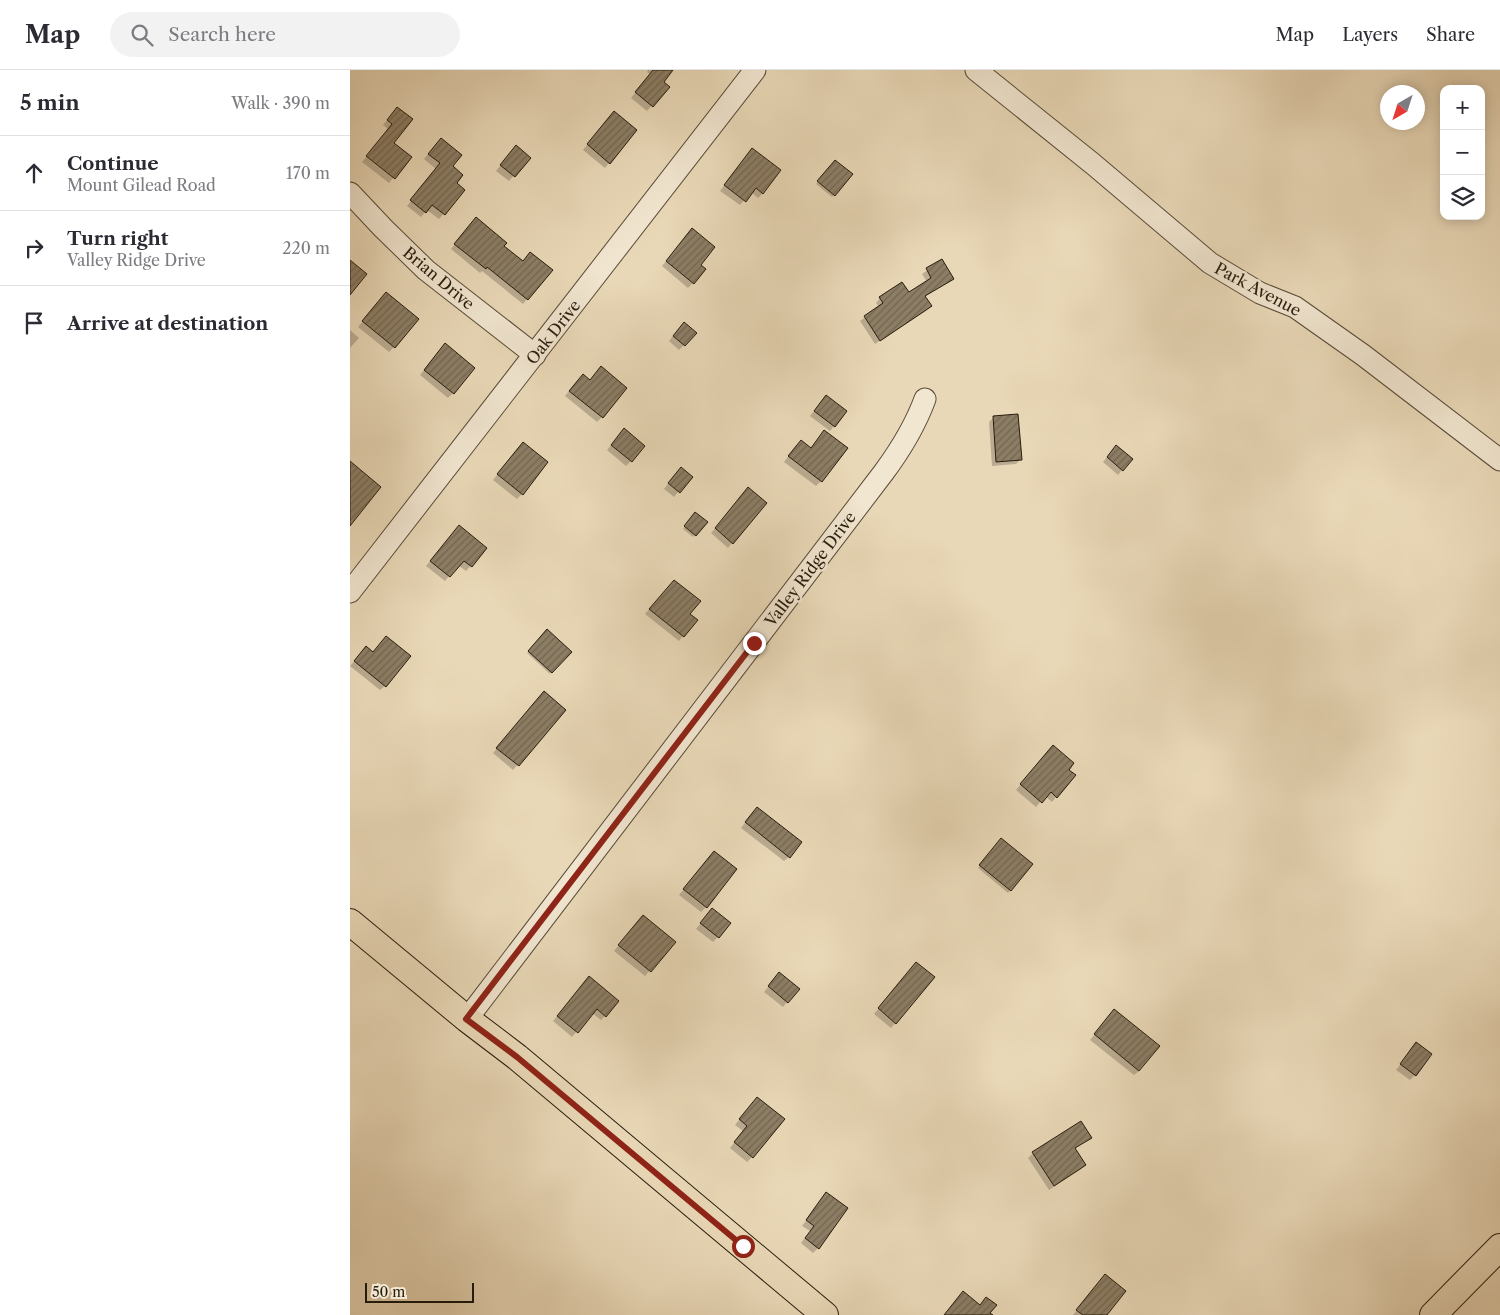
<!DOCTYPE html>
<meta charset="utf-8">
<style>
:root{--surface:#fff;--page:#f2f2f3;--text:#2b2b33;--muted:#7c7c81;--line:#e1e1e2}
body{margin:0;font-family:"Libre Caslon Text",serif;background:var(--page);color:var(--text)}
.controls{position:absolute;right:15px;top:15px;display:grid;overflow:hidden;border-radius:10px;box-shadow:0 2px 12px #0003}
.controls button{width:45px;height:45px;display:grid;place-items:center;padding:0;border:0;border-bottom:1px solid var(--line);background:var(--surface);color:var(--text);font:25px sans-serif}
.compass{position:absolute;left:1030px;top:15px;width:45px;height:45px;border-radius:50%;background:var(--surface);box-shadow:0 2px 12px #0003;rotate:219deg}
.scale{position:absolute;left:15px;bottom:12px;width:109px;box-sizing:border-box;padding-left:5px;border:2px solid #281c0d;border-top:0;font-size:14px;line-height:18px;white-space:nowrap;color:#281c0d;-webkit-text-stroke:4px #f1e6d0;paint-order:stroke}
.stop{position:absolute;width:15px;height:15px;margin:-11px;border:4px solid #8f2418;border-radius:50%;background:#fff}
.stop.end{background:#8f2418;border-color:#fff;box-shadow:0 1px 5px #0008}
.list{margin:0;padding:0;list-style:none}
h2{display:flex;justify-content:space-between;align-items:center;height:65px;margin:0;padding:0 20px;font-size:21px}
h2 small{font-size:16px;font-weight:400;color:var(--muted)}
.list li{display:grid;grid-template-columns:32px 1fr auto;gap:15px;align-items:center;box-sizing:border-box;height:75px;padding:0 20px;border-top:1px solid var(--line)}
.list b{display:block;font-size:19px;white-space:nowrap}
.list p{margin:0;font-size:16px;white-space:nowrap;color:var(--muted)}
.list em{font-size:16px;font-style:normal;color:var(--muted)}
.icon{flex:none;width:28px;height:28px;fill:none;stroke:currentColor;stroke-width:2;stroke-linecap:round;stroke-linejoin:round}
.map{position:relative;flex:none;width:1150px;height:1245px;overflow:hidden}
header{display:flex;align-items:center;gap:30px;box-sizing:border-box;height:70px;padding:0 25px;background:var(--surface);border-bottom:1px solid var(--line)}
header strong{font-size:24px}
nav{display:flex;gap:28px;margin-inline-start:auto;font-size:18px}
.search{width:350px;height:45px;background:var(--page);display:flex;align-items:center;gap:12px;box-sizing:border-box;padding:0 18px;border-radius:28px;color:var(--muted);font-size:19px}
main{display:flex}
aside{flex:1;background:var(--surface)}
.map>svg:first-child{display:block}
.shadow{fill:#0003}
.building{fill:url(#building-hatch);stroke:#281c0d}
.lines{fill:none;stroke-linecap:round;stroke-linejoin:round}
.minor-casing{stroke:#584b38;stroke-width:23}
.major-casing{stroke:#281c0d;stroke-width:28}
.minor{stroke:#f1e6d0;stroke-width:21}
.major{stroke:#e9d8b7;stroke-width:26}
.route{stroke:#8f2418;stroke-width:6}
.labels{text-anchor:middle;stroke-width:5;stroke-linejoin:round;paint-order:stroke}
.street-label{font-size:16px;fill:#281c0d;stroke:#f1e6d0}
</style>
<header>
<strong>Map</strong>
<div class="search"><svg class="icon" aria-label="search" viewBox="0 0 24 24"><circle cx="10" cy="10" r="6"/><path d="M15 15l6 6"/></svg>Search here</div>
<nav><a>Map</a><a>Layers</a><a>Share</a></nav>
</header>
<main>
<aside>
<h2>5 min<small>Walk · 390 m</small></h2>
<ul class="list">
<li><svg class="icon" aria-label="ahead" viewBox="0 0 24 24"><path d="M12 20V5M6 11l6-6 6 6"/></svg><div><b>Continue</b><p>Mount Gilead Road</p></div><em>170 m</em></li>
<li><svg class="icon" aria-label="right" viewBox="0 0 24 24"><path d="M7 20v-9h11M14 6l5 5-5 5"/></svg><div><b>Turn right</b><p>Valley Ridge Drive</p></div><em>220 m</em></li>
<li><svg class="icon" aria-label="arrive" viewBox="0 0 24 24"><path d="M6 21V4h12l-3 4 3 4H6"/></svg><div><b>Arrive at destination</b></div></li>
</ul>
</aside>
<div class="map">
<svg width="1150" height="1245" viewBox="0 0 1150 1245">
<defs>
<pattern id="building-hatch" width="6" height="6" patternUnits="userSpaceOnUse" patternTransform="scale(1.25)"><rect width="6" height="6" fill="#8c7e65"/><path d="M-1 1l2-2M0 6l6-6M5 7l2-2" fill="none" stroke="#726652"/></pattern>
</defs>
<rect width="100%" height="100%" fill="#e9d8b7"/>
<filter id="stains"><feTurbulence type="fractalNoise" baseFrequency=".004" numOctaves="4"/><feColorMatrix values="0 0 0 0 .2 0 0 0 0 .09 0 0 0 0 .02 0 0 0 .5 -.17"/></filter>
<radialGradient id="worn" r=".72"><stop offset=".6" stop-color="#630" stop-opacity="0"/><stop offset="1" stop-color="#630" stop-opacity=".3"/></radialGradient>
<g class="shadow">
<path d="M 298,0 L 322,0 L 312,12 L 318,17 L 297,41 L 281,28 L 300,4 L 297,2 Z"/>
<path d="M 42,44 L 43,73 L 60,87 L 39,113 L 12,92 L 38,59 L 33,55 Z"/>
<path d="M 259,47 L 259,93 L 255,98 L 233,80 Z"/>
<path d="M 86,74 L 101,97 L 105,113 L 114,120 L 89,149 L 77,140 L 71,147 L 57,136 L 86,99 L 74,89 Z"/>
<path d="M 161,82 L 179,88 L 159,111 L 146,101 Z"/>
<path d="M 397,85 L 413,123 L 408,128 L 401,122 L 390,135 L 370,121 Z"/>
<path d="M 483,93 L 484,125 L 482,127 L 466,114 Z"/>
<path d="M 121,154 L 153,176 L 177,229 L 173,234 L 132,201 L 130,203 L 101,179 Z"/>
<path d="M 338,165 L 349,195 L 343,213 L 338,218 L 312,196 Z"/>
<path d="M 592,190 L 603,209 L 574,227 L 580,236 L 576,241 L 525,274 L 510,251 L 529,237 L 526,233 L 530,228 L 559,224 L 577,212 L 572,204 Z"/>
<path d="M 36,223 L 44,277 L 39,282 L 8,257 Z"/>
<path d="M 329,258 L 334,275 L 329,280 L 319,271 Z"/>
<path d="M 0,260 L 9,268 L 0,278 Z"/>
<path d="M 90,280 L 103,323 L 98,328 L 70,305 Z"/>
<path d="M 228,310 L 252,347 L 247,352 L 215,326 Z"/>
<path d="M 471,332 L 484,356 L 480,361 L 460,346 Z"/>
<path d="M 644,347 L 670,390 L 666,394 L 642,396 L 639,352 Z"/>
<path d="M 269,365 L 281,391 L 276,396 L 257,380 Z"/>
<path d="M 446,376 L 471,411 L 466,416 L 434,392 Z"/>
<path d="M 168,378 L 172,424 L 167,429 L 143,410 Z"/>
<path d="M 761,382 L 772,400 L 768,405 L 753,392 Z"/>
<path d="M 326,403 L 341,407 L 324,427 L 314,419 Z"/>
<path d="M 394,424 L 382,473 L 378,478 L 361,463 Z"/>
<path d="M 343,446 L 356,452 L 343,467 L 333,459 Z"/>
<path d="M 104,462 L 136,479 L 116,501 L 108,495 L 95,511 L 76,496 Z"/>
<path d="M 311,525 L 339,544 L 333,566 L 329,571 L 295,544 Z"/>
<path d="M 197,561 L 220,582 L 200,604 L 177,583 Z"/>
<path d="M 12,583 L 23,583 L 35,616 L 30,620 L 0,596 Z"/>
<path d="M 189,628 L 214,640 L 163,700 L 143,683 Z"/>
<path d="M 698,681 L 717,700 L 706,727 L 702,732 L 695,726 L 686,737 L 666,720 Z"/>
<path d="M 402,743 L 439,787 L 434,791 L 391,758 Z"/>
<path d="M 649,772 L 681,794 L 658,823 L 628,798 Z"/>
<path d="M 359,787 L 356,837 L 351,842 L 329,825 Z"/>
<path d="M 358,844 L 368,867 L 363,872 L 346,859 Z"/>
<path d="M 288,851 L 324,872 L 295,906 L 264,881 Z"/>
<path d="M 561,899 L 545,953 L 541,958 L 524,944 Z"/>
<path d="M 425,909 L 437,932 L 433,937 L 414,922 Z"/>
<path d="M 235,913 L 255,946 L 251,950 L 242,943 L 222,967 L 203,951 Z"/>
<path d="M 760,946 L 789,1001 L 784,1005 L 740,970 Z"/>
<path d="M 1066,974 L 1065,1005 L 1060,1010 L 1046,1000 Z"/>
<path d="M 402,1033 L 402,1087 L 397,1092 L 380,1078 L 393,1061 L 385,1055 Z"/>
<path d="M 740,1067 L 725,1079 L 735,1095 L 730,1100 L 699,1120 L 678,1088 L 683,1083 Z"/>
<path d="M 472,1129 L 468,1178 L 463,1183 L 451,1173 L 460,1161 L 452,1156 Z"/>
<path d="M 751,1211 L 755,1245 L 723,1245 Z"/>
</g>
<g class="building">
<path d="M 303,0 L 323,0 L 314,12 L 320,17 L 303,37 L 285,22 Z"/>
<path d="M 47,37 L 63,49 L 44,73 L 62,87 L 45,109 L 16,86 L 42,54 L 37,50 Z"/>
<path d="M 264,41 L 287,60 L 260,94 L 237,74 Z"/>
<path d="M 91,68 L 112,85 L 103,96 L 113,105 L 107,113 L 115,120 L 95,145 L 82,135 L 76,143 L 60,130 L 90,93 L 78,84 Z"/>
<path d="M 166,75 L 181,88 L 165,107 L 150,95 Z"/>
<path d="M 402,78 L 431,100 L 413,124 L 406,118 L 396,132 L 374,115 Z"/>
<path d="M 485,90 L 503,104 L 485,126 L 467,111 Z"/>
<path d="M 126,147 L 157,173 L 154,176 L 173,191 L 180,182 L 203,200 L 178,230 L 137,197 L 136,199 L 104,174 Z"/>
<path d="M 342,158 L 365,177 L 351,195 L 356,199 L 344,214 L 316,191 Z"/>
<path d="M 592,189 L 604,209 L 575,226 L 582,236 L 530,271 L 514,246 L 533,233 L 529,227 L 552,212 L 559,222 L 581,208 L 576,198 Z"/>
<path d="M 0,190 L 17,204 L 0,225 Z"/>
<path d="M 36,222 L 69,249 L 45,278 L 12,251 Z"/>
<path d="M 334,252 L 347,263 L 335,276 L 323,266 Z"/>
<path d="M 95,273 L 125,298 L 104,324 L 74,300 Z"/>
<path d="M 251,296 L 277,318 L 253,348 L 219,321 L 233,304 L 240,310 Z"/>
<path d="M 476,325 L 497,341 L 485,357 L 464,341 Z"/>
<path d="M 668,344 L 672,390 L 646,392 L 643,346 Z"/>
<path d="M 274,358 L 295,376 L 282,392 L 261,375 Z"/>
<path d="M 474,360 L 498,378 L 472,412 L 438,386 L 451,370 L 461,378 Z"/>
<path d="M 173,372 L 198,392 L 173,425 L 147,404 Z"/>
<path d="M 766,375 L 783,389 L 773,401 L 757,387 Z"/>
<path d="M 0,391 L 31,417 L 0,456 Z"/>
<path d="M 331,397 L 343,407 L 330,423 L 318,413 Z"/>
<path d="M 398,417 L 417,433 L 383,474 L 365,458 Z"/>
<path d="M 345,442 L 358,452 L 346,466 L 334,456 Z"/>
<path d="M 109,455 L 137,478 L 122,497 L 114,491 L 100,507 L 80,491 Z"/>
<path d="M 324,510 L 351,531 L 340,544 L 348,550 L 334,567 L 299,539 Z"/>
<path d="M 197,559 L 222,582 L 202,603 L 178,581 Z"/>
<path d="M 36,566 L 61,586 L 36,617 L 4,591 L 16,576 L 23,582 Z"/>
<path d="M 194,621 L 216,640 L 169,696 L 146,678 Z"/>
<path d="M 703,675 L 724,693 L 719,700 L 726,705 L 707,728 L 701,722 L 692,733 L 670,714 Z"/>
<path d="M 407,737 L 452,772 L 440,788 L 395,752 Z"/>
<path d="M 651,768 L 683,794 L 661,821 L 629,795 Z"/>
<path d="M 364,781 L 387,799 L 357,838 L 333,819 Z"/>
<path d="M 362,838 L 381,853 L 369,868 L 350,853 Z"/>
<path d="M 293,845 L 326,872 L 301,902 L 268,875 Z"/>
<path d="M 566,892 L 585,907 L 546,954 L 528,938 Z"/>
<path d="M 429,902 L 450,919 L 438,933 L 418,916 Z"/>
<path d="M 239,906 L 269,931 L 256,947 L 247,939 L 228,963 L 207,946 Z"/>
<path d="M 764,939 L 810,976 L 789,1001 L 744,964 Z"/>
<path d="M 1066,972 L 1082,984 L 1066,1006 L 1050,994 Z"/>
<path d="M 407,1027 L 435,1049 L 403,1088 L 384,1072 L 397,1056 L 389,1049 Z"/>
<path d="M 731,1051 L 742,1068 L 725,1078 L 736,1095 L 704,1116 L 682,1082 Z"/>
<path d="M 476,1122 L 498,1138 L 469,1179 L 455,1168 L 464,1156 L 456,1150 Z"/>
<path d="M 755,1204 L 776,1221 L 757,1245 L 733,1245 L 726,1240 Z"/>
<path d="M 613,1221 L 630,1235 L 636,1227 L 647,1235 L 640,1243 L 643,1245 L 594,1245 Z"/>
</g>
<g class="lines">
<g class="minor-casing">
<g id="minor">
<path d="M 626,0 L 743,94 L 860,193 L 910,223 L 945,237 L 1013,285 L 1150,390"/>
<path d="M 0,123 L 33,158 L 76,200 L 185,285"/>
<path d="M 0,522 L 405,0"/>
<path d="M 117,949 L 534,402 C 551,379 565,356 575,329"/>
</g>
</g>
<g class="major-casing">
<g id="major">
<path d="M 0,852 L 117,949 L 167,987 L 475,1245"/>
<path d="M 1083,1245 L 1150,1177"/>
</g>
</g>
<use href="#minor" class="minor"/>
<use href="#major" class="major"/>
</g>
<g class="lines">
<path class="route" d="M 393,1176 L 167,987 L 116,949 L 404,573"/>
</g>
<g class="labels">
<g class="street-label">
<text transform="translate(89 208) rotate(40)" y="6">Brian Drive</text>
<text transform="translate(908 219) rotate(28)" y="6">Park Avenue</text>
<text transform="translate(203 262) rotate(-52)" y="6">Oak Drive</text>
<text transform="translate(460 499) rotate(-53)" y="6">Valley Ridge Drive</text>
</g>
</g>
<rect width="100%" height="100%" filter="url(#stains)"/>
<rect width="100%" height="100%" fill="url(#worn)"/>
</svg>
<div class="controls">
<button>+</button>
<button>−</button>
<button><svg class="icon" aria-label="layers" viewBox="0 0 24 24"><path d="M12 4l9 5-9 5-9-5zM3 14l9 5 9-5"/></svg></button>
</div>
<svg class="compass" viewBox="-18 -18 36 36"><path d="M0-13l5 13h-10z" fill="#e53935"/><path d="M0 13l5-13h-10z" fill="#7c7c81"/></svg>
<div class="scale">50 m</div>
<div class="stop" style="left:393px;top:1176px"></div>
<div class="stop end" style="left:404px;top:573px"></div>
</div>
</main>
